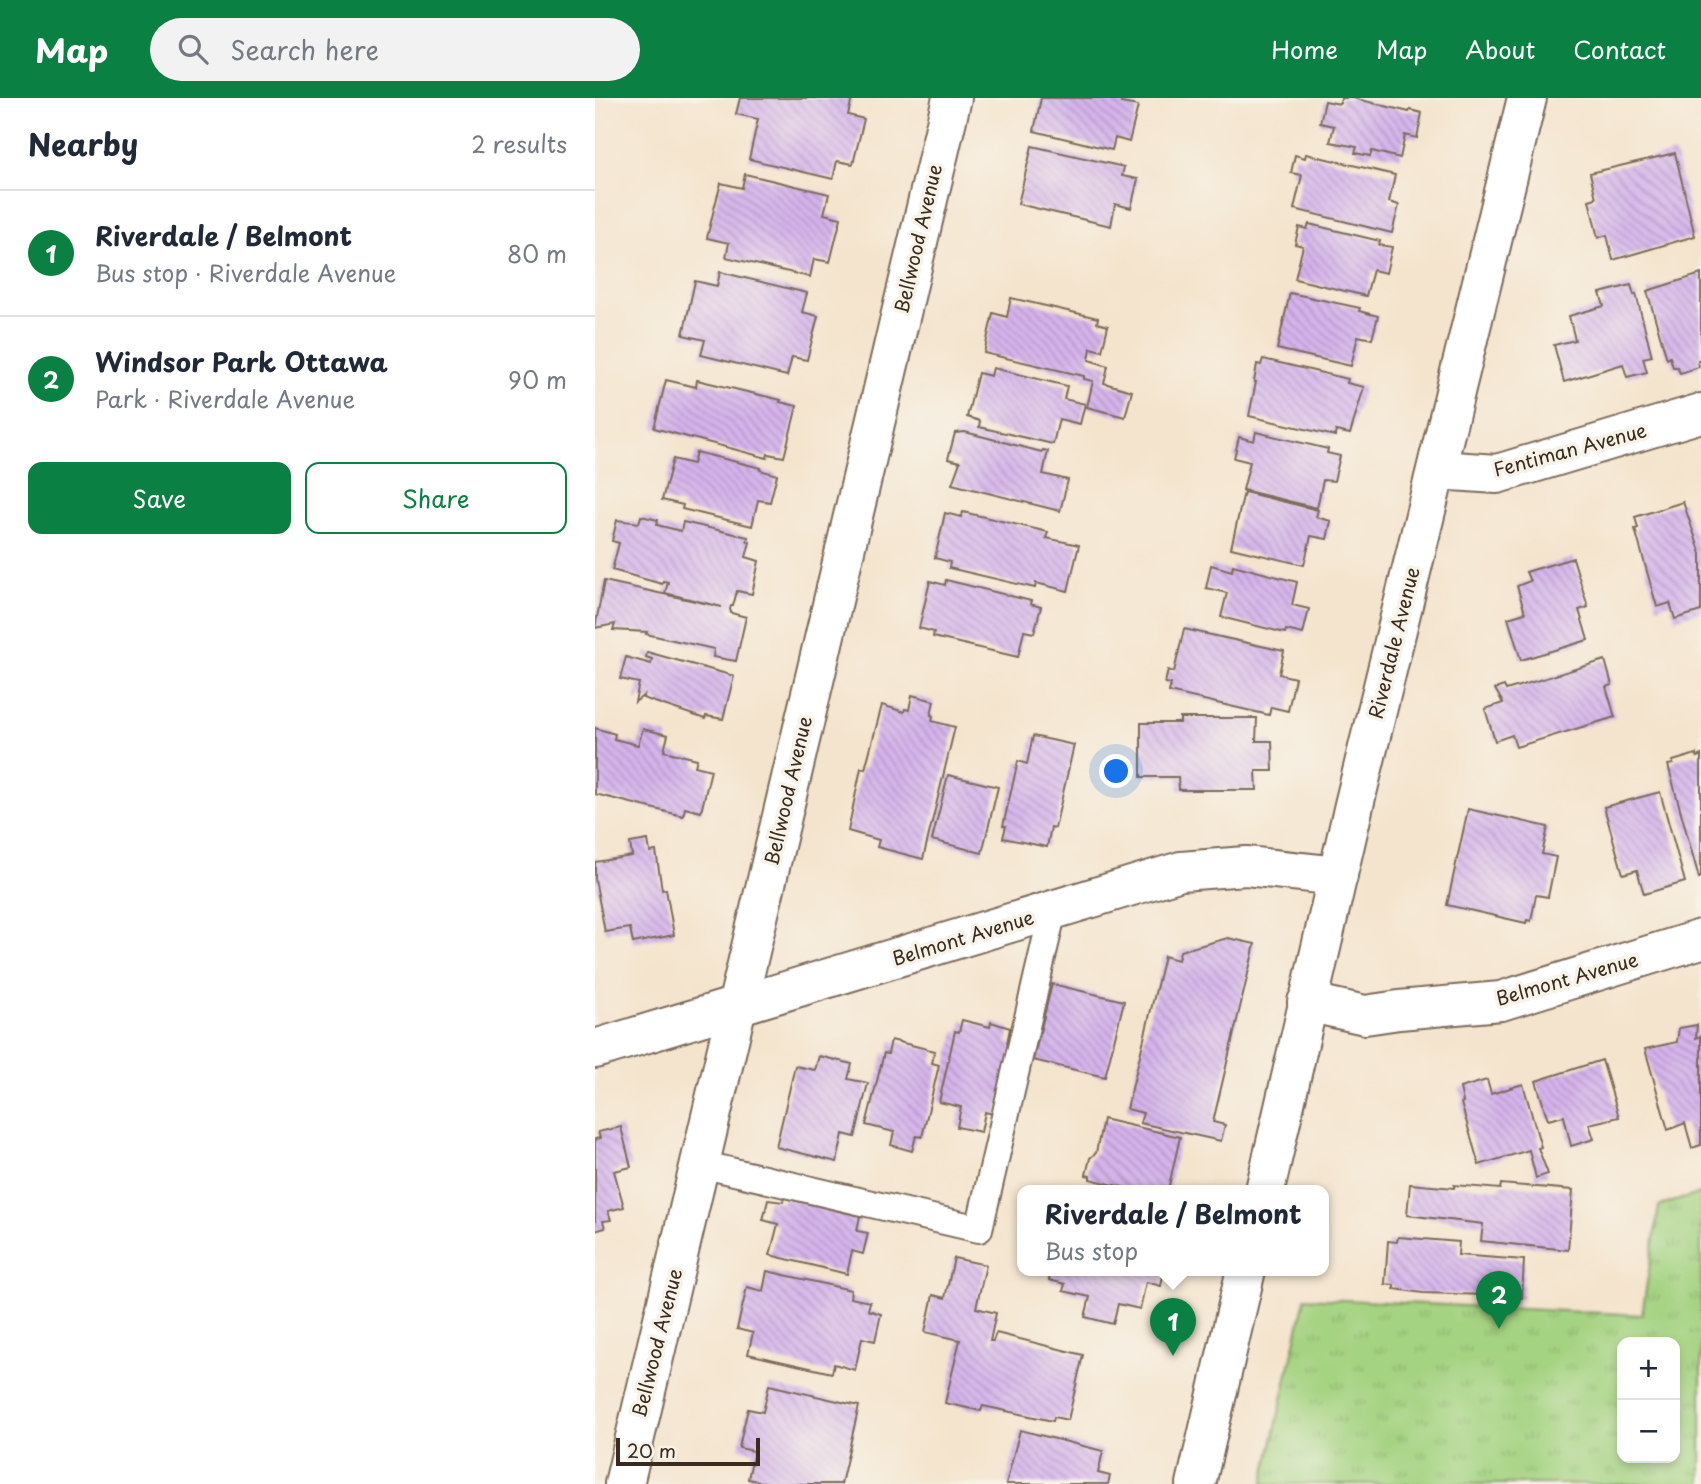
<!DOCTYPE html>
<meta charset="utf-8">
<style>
:root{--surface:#fff;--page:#f2f2f3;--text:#1f2937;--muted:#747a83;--line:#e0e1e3;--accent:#0b8043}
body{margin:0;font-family:"Playpen Sans",sans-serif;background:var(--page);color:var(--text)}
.controls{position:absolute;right:21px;bottom:21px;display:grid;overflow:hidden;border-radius:14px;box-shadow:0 4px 10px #0003}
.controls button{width:63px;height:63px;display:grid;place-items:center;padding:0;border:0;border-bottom:2px solid var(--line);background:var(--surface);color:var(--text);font:35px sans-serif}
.scale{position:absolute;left:21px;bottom:18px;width:144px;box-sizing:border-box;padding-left:7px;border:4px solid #3b2a1e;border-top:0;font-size:19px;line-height:24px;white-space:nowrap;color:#3b2a1e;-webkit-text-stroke:5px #f7f3e8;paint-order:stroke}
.you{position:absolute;left:522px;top:674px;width:24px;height:24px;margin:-18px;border:5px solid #fff;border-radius:50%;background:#1a73e8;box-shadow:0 0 0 10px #1a73e833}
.badge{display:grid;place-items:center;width:46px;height:46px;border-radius:50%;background:var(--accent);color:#fff;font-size:23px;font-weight:700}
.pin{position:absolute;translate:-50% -58px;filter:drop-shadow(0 2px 4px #0008)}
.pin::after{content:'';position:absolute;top:37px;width:24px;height:21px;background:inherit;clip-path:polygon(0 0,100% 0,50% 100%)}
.popup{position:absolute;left:422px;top:1087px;width:312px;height:91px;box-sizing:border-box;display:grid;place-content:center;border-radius:14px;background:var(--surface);filter:drop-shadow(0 2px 5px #0005);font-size:23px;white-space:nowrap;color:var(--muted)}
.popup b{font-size:26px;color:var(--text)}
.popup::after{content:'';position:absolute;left:50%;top:100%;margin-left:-14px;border:14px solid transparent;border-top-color:var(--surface)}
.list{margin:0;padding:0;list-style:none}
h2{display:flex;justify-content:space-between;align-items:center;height:91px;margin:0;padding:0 28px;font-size:30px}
h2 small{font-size:23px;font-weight:400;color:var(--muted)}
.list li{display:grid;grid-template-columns:46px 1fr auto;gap:21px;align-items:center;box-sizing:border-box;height:126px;padding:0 28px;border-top:2px solid var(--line)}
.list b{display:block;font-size:26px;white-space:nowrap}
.list p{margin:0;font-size:23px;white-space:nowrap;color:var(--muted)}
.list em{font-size:23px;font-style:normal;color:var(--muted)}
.actions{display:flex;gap:14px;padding:21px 28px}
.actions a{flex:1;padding:16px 0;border:2px solid var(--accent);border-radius:14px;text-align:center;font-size:24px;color:var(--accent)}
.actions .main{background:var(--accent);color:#fff}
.icon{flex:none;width:38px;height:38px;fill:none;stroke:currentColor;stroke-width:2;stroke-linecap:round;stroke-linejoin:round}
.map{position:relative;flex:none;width:1106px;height:1386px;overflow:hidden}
header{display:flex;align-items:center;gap:42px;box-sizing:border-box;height:98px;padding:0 35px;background:var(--accent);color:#fff}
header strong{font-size:33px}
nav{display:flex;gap:38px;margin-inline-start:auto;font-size:24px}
.search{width:490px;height:63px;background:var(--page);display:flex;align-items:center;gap:18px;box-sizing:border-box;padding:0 24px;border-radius:38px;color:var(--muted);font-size:26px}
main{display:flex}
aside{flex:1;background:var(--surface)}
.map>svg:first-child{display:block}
.grass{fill:url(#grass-tufts);stroke:#707e50;stroke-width:2;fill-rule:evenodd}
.building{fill:url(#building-back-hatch)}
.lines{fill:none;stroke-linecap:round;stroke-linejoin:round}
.service-casing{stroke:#7c6b5b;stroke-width:30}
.minor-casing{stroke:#7c6b5b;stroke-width:42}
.tertiary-casing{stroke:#7c6b5b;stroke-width:42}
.service{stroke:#fff;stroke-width:26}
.minor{stroke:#fff;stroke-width:38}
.tertiary{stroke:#fff;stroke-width:38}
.labels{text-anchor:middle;stroke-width:7;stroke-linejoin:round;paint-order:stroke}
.street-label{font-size:19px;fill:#3b2a1e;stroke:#f7f3e8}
</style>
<header>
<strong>Map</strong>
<div class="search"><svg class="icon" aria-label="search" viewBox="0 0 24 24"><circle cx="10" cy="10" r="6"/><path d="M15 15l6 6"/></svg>Search here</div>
<nav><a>Home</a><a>Map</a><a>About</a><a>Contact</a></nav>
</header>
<main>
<aside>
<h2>Nearby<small>2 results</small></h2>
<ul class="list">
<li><span class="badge">1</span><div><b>Riverdale / Belmont</b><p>Bus stop · Riverdale Avenue</p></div><em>80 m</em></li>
<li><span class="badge">2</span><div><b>Windsor Park Ottawa</b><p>Park · Riverdale Avenue</p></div><em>90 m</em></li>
</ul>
<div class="actions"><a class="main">Save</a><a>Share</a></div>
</aside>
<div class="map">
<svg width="1106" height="1386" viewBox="0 0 1106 1386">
<defs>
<pattern id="grass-tufts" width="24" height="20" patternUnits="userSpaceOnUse" patternTransform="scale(1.75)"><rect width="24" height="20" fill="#a4d381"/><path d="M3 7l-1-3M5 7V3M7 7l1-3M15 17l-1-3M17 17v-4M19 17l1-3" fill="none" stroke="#8eb56f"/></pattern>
<pattern id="building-back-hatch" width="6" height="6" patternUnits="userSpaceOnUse" patternTransform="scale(1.75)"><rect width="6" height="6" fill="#d5b4ec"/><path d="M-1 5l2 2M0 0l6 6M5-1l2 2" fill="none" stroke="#ae93bf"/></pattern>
</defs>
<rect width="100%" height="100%" fill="#f7f3e8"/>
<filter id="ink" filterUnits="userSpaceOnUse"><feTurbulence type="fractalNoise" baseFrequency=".0143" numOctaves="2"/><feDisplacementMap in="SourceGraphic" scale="14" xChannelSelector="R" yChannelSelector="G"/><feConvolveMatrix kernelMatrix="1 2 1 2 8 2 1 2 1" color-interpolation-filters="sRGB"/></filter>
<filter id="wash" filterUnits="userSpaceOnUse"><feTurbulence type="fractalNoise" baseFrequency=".00686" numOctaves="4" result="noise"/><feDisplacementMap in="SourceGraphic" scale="28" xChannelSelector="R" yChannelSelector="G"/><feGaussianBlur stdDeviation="1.57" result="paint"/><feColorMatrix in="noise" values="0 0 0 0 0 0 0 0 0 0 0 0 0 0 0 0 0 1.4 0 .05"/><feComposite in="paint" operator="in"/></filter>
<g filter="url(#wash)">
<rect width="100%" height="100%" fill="#f4e4cd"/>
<path class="grass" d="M 1106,1095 L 1106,1386 L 668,1386 L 710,1200 L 1047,1217 L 1064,1108 ZM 1027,1244 L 1080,1244 L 1080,1360 L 1027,1360 Z"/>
<g id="blocks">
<g class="building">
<path d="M 145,0 L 257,0 L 253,17 L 269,21 L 258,66 L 242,63 L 238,81 L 154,61 L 163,21 L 141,16 Z"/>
<path d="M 446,0 L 527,0 L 526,5 L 543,8 L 534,44 L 520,40 L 517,52 L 439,33 Z"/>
<path d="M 746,0 L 758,0 L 814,14 L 815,12 L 827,15 L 822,40 L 810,37 L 805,60 L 777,53 L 775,58 L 760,55 L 762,49 L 735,44 L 739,28 L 725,25 L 730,3 L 745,6 Z"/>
<path d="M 437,48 L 529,69 L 527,78 L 543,81 L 536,110 L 520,106 L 516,128 L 423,106 Z"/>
<path d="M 1080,55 L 1100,138 L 1018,162 L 1012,137 L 1003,140 L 994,102 L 1001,100 L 995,75 Z"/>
<path d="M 711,56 L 800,77 L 794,104 L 804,107 L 797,135 L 699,111 L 707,77 L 696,75 L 700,57 L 710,60 Z"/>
<path d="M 150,76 L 234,96 L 229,116 L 246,120 L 235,164 L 219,161 L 215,179 L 131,159 L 134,145 L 112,140 L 119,111 L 126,85 L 147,90 Z"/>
<path d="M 714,126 L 785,143 L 784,147 L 797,149 L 791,175 L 778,172 L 771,198 L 700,181 L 708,148 L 700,146 L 704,129 L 712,131 Z"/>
<path d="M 125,174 L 212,195 L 207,214 L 223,218 L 212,262 L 197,259 L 192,278 L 106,257 L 110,242 L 88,237 L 100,183 L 122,188 Z"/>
<path d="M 1106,176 L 1106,262 L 1103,263 L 1104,269 L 1085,275 L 1082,269 L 1078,269 L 1075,259 L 1072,261 L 1052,193 Z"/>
<path d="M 1036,187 L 1039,197 L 1041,196 L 1057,258 L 1048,260 L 1052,274 L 1032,279 L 1028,266 L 969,284 L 959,247 L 980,242 L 974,218 L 1009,208 L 1005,195 Z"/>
<path d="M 695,195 L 765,210 L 764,213 L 783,218 L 777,241 L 763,238 L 756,268 L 682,251 Z"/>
<path d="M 416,200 L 503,220 L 502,225 L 513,228 L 507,253 L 496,250 L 494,262 L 513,268 L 509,285 L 537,293 L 530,319 L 492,309 L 498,283 L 489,281 L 489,278 L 389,255 L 398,215 L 412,219 Z"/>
<path d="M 668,261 L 753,281 L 752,285 L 769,289 L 755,336 L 741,333 L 740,338 L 654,318 L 661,284 L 659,284 L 662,266 L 666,267 Z"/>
<path d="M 398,270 L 472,288 L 469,301 L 490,306 L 485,326 L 464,321 L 458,346 L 384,329 L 385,323 L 372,319 L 383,275 L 396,278 Z"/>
<path d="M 71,282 L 101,289 L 102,282 L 186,302 L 185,304 L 202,308 L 189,359 L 173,356 L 172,360 L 59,330 Z"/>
<path d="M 370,334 L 447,354 L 448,352 L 453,353 L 448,376 L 473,382 L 465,413 L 357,386 L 365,364 L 353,361 L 360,335 Z"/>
<path d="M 661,334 L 733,351 L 732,355 L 745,358 L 739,383 L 728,382 L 722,410 L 648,392 L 655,364 L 639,360 L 644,339 L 659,343 Z"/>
<path d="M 101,354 L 166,370 L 165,372 L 182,377 L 175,404 L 163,402 L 157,428 L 87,411 L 88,407 L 67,402 L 78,361 L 98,366 Z"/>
<path d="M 649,394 L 723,412 L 721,419 L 736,423 L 732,441 L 716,438 L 709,467 L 636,450 Z"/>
<path d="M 1088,404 L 1106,456 L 1106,513 L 1080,521 L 1075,505 L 1062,509 L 1040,431 L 1043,430 L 1040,419 Z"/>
<path d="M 368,414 L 453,434 L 451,440 L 484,447 L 473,493 L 441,485 L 440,490 L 354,470 L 355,464 L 340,460 L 350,415 L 366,419 Z"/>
<path d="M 46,418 L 63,422 L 62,427 L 86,433 L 88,424 L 153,439 L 152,443 L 155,444 L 151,459 L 164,463 L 157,496 L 142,493 L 138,508 L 136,508 L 135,511 L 136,515 L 151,519 L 141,563 L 118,559 L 119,551 L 51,536 L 52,534 L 18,532 L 20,526 L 0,530 L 9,483 L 127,509 L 70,495 L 73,484 L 68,483 L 67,486 L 17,472 L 24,445 L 17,443 L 22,422 L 44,425 Z"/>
<path d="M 978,460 L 993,509 L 984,512 L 993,542 L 926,562 L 913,520 L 930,515 L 922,488 L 935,483 L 931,474 Z"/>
<path d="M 616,467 L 637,473 L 638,467 L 702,484 L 697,507 L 714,511 L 708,536 L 691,532 L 690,535 L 626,519 L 632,495 L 611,490 Z"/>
<path d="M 351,482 L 436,503 L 435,506 L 446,509 L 439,535 L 429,533 L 423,559 L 338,539 L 339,534 L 324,530 L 335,483 L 350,487 Z"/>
<path d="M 589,531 L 689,553 L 684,576 L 700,580 L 693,613 L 676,609 L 674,617 L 574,594 L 576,586 L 570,585 L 573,572 L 579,574 Z"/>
<path d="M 52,554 L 139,578 L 128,621 L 111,618 L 110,621 L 48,600 L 49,597 L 40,604 L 44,585 L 25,581 L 31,559 L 56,566 L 57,561 L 51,559 Z"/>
<path d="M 1010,562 L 1017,587 L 1011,589 L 1020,619 L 921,649 L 917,637 L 900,643 L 890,611 L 908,605 L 900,591 L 909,588 L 911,592 Z"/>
<path d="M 317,597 L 339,603 L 336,617 L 338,618 L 337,623 L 360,629 L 328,761 L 282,749 L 284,742 L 253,733 L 266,670 L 270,671 L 287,607 L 309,614 L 310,611 L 314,612 Z"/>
<path d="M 585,620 L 662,620 L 661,643 L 677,643 L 678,673 L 661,673 L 662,692 L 584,692 L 583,679 L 546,679 L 546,625 L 585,625 Z"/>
<path d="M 0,630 L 20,636 L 19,641 L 43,647 L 48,631 L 73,637 L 69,653 L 102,661 L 100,668 L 116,672 L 106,714 L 90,710 L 88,718 L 0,696 Z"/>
<path d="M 438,638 L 479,647 L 460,730 L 456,729 L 452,749 L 408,740 L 411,728 L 408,728 L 423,663 L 432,666 Z"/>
<path d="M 1101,656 L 1102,659 L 1106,657 L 1106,779 L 1104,780 L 1073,667 L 1078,666 L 1078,663 Z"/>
<path d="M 353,677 L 403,689 L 387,755 L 337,742 Z"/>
<path d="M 1065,694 L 1090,784 L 1049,796 L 1042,772 L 1028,776 L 1009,709 Z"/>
<path d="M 873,711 L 953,729 L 947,756 L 961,759 L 953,799 L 941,797 L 936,823 L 932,822 L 931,825 L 852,807 Z"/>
<path d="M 53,742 L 55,754 L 61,753 L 67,792 L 71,791 L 79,837 L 38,845 L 35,830 L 10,834 L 0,781 L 0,764 L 37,758 L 35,745 Z"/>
<path d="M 633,840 L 660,846 L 618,1024 L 630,1027 L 626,1043 L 545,1025 L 548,1015 L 532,1011 L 569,858 L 583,862 L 585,853 Z"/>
<path d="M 457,886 L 529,903 L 510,979 L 438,962 Z"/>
<path d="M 367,922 L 395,929 L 396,924 L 415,930 L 412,945 L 418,946 L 402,1017 L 390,1014 L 386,1034 L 362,1029 L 366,1009 L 344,1004 L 360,933 L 364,934 Z"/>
<path d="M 1102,927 L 1101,940 L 1106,938 L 1106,1047 L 1097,1050 L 1090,1025 L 1073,1032 L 1050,951 L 1082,944 L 1084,930 Z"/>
<path d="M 296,942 L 340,953 L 337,965 L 344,967 L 327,1039 L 321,1038 L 317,1053 L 296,1047 L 299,1034 L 271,1027 L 289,955 L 293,956 Z"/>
<path d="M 224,958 L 257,966 L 253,981 L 273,985 L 260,1039 L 248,1036 L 242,1064 L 181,1049 L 200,968 L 220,972 Z"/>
<path d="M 1007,962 L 1024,1019 L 994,1026 L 999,1041 L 976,1048 L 969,1018 L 953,1022 L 941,983 Z"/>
<path d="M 892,982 L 896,996 L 928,986 L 946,1049 L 943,1050 L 953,1076 L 941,1080 L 934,1052 L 884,1067 L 866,1005 L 868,1004 L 865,990 Z"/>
<path d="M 508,1021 L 585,1039 L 573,1092 L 539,1092 L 495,1081 L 495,1078 L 491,1077 L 495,1060 L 501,1055 Z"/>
<path d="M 26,1029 L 36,1069 L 19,1073 L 29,1109 L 13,1113 L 16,1122 L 8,1123 L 10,1130 L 0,1133 L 0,1041 L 5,1040 L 3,1034 Z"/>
<path d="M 815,1086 L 859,1090 L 859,1087 L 905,1091 L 906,1086 L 978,1092 L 973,1152 L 886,1143 L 888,1126 L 812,1117 Z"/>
<path d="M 189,1100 L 265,1118 L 262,1133 L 273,1135 L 268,1156 L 257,1153 L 252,1176 L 175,1157 L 183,1126 L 168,1122 L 173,1102 L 188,1104 Z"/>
<path d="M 803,1139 L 864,1144 L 863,1157 L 929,1162 L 927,1200 L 922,1200 L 921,1206 L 891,1204 L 891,1197 L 828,1195 L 799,1191 L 799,1187 L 790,1186 L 793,1143 L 802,1144 Z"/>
<path d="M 359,1160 L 391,1167 L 381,1210 L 401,1215 L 395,1243 L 398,1243 L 401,1235 L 488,1257 L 473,1322 L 459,1319 L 458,1323 L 388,1308 L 386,1313 L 350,1305 L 365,1242 L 330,1234 L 338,1197 L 350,1200 Z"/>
<path d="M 456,1172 L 569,1172 L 566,1188 L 551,1184 L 545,1211 L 523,1206 L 518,1226 L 490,1219 L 495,1199 L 468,1193 L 470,1186 L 454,1182 Z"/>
<path d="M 172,1173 L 256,1192 L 255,1200 L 275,1204 L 273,1212 L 286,1216 L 280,1243 L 267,1240 L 260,1272 L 239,1266 L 237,1275 L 153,1256 L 158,1235 L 142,1231 L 152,1189 L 168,1193 Z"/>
<path d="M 174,1287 L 264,1308 L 246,1386 L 175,1386 L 153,1381 L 159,1353 L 144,1350 L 148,1331 L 153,1311 L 168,1314 Z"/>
<path d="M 425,1332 L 508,1353 L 503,1375 L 515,1378 L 513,1386 L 411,1386 Z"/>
</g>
</g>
</g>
<g filter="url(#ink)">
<use href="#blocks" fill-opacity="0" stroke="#7c6b5b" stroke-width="2"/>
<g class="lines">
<g class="service-casing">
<path id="service" d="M 105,1066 L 384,1131 L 458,812"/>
</g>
<g class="minor-casing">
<g id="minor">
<path d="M 842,372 L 902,376 L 1106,315"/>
<path d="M 712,904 L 770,917 L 804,912 L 906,903 L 1106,841"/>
<path d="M 0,951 L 586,773 L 651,768 L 743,778"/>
<path d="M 29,1386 L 357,0"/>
</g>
</g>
<g class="tertiary-casing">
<g id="tertiary">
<path d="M 670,1092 L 759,707 L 932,0"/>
<path d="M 601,1386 L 651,1172"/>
</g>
</g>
<use href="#service" class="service"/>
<use href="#minor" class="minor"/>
<use href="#tertiary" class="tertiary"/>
</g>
</g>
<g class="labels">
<g class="street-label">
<text transform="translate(323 141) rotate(-77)" y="7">Bellwood Avenue</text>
<text transform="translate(975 352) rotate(-15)" y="7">Fentiman Avenue</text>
<text transform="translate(799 545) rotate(-76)" y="7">Riverdale Avenue</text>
<text transform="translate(193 693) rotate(-77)" y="7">Bellwood Avenue</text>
<text transform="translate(368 840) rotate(-17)" y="7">Belmont Avenue</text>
<text transform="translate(972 881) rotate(-16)" y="7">Belmont Avenue</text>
<text transform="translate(62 1245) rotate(-76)" y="7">Bellwood Avenue</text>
</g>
</g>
</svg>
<div class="controls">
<button>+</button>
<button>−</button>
</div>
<div class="scale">20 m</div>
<div class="you"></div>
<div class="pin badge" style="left:578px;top:1258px">1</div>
<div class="popup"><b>Riverdale / Belmont</b>Bus stop</div>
<div class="pin badge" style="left:904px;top:1231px">2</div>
</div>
</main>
